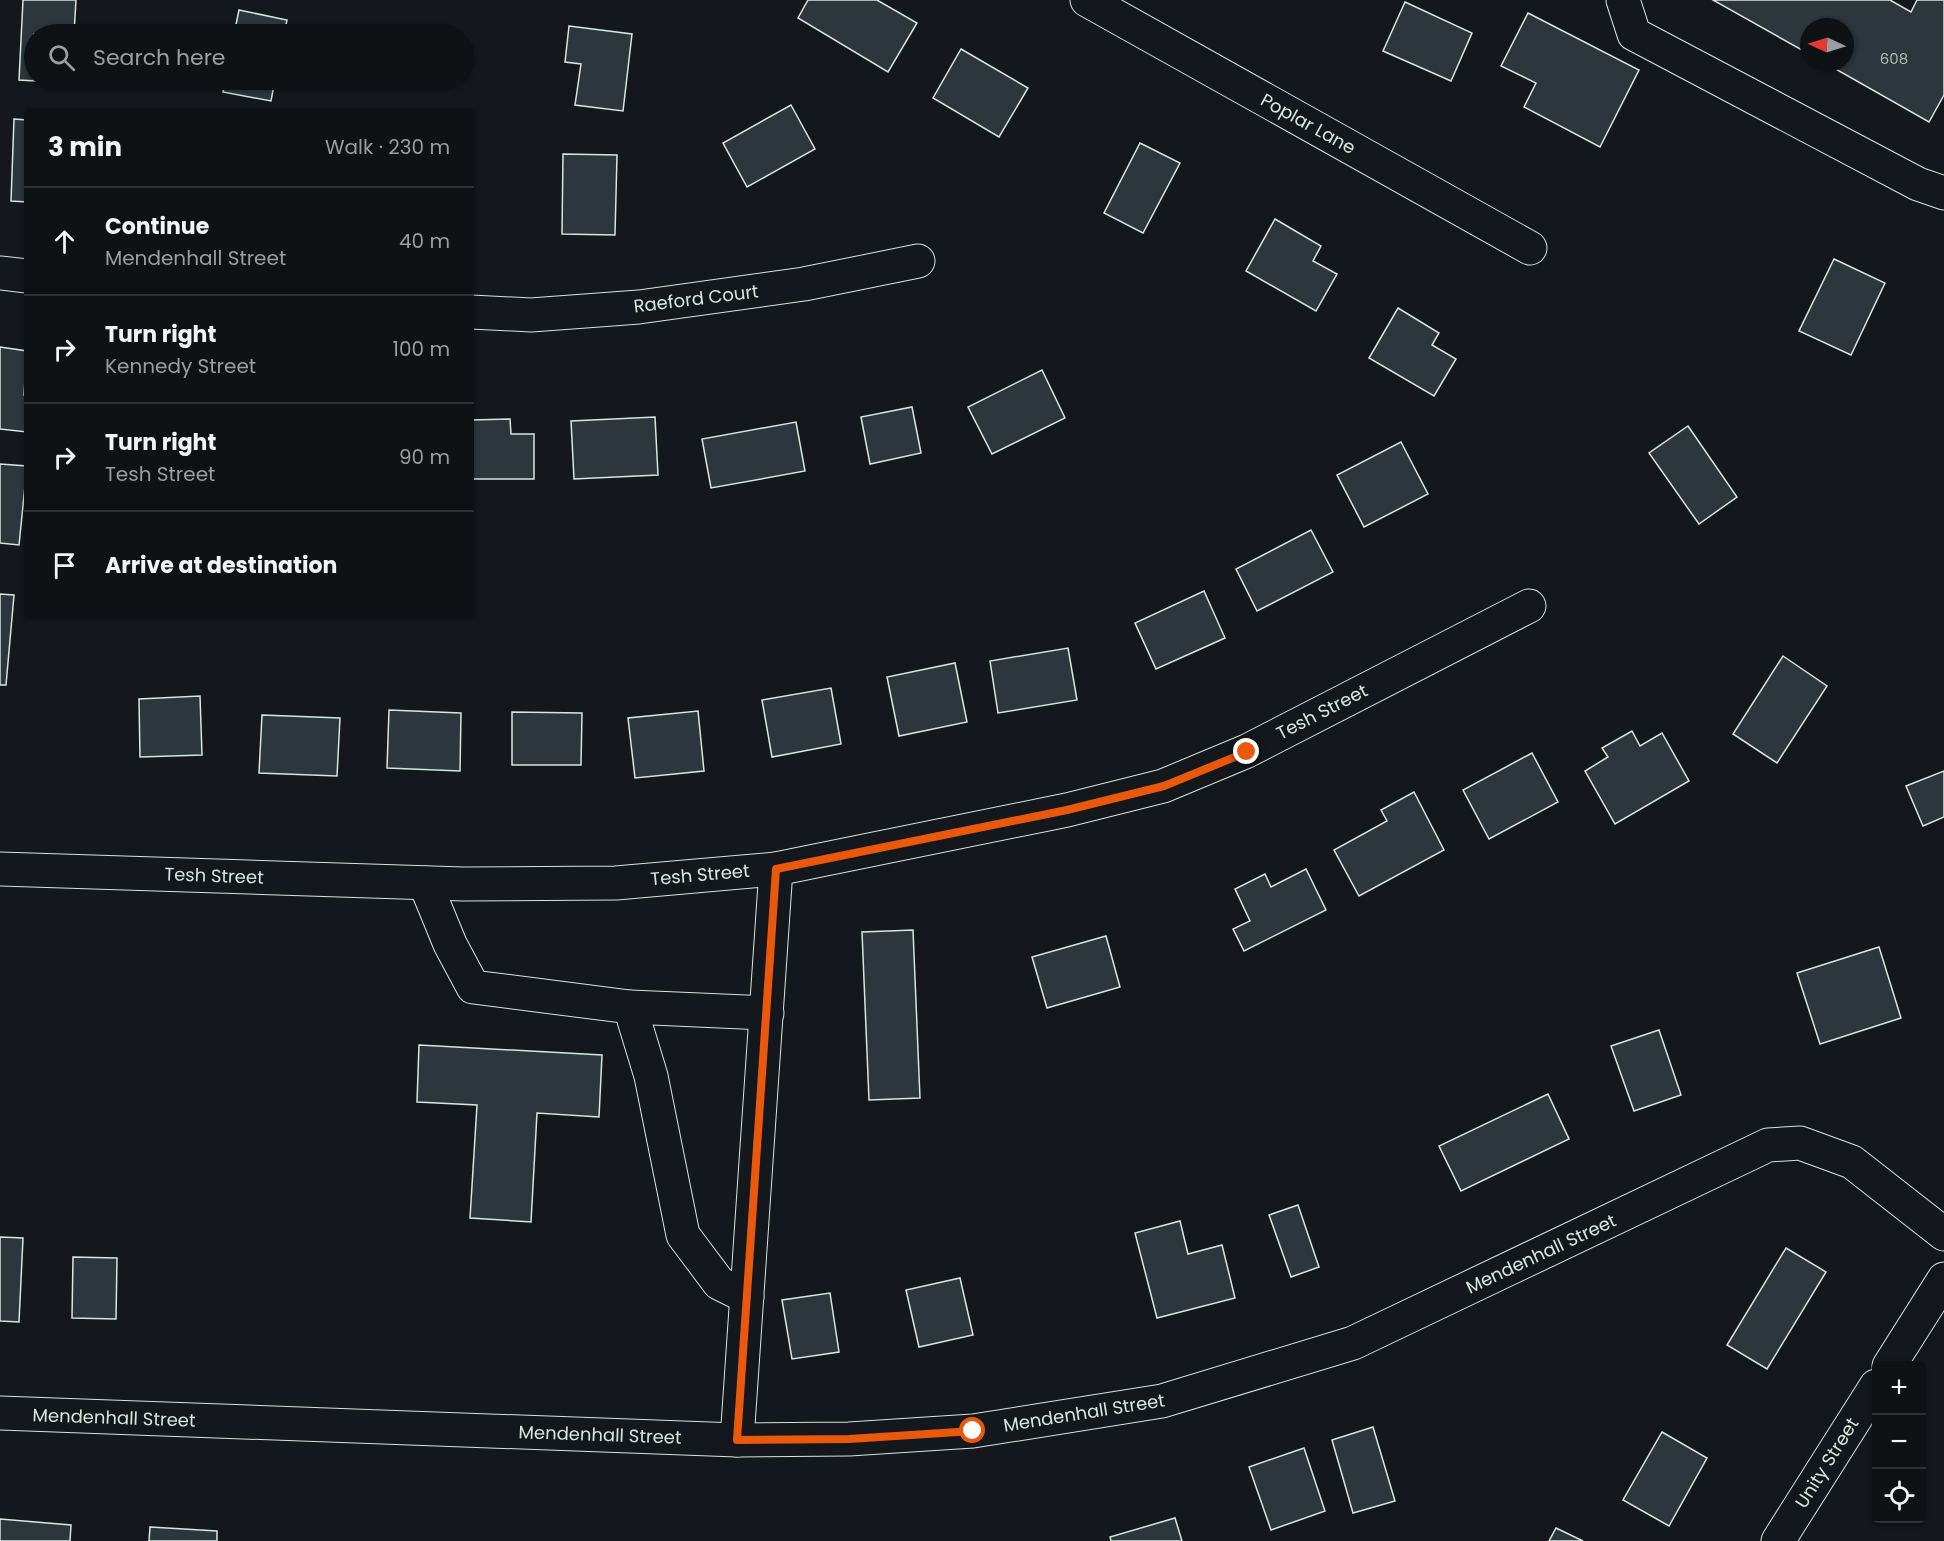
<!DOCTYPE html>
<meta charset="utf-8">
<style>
:root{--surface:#0f1215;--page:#1d2022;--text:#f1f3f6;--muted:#9b9ea0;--line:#2f3234}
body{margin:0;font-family:Poppins,sans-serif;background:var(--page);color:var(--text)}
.controls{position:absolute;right:18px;bottom:18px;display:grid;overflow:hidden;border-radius:6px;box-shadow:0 2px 4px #0004}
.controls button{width:54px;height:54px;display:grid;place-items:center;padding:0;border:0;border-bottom:2px solid var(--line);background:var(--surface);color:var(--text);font:30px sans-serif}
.compass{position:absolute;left:1800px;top:18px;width:54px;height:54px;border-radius:50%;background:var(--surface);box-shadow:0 2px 4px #0004;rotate:274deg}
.stop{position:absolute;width:18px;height:18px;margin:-14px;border:4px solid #ea580c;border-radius:50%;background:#fff}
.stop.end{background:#ea580c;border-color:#fff;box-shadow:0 2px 6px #0008}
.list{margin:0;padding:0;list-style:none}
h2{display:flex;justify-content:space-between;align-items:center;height:78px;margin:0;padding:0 24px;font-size:26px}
h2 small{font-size:20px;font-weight:400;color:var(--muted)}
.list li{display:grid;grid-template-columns:39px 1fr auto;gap:18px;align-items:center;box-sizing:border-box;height:108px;padding:0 24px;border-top:2px solid var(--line)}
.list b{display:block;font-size:22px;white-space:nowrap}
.list p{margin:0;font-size:20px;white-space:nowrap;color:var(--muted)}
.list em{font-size:20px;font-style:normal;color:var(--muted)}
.icon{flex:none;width:33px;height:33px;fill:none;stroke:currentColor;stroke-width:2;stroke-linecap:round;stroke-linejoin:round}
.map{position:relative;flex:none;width:1944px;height:1541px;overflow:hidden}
.search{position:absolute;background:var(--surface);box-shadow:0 2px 4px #0004;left:24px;top:24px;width:450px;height:66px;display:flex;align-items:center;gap:15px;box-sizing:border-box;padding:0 21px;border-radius:33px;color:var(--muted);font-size:22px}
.panel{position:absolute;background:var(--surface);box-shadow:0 2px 4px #0004;left:24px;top:108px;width:450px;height:510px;border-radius:6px}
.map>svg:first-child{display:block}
.building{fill:#2c363c;stroke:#d8e6dc;stroke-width:1.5}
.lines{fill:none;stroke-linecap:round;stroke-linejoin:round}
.minor-casing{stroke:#d8e6dc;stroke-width:35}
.minor{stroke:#14181c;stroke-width:33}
.route{stroke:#ea580c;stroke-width:8}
.labels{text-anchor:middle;stroke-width:4.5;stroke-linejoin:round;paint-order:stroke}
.number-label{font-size:15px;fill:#adbab4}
.street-label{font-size:18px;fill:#d8e6dc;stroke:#14181c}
</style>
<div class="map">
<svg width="1944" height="1541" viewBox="0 0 1944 1541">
<rect width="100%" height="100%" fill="#14181c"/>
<g class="building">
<path d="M 23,0 L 76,0 L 74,34 L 34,34 L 34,80 L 72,80 L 72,83 L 19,80 Z"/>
<path d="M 808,0 L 877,0 L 917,23 L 888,72 L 798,18 Z"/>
<path d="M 1713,0 L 1890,0 L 1911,12 L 1917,0 L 1944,0 L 1944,95 L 1929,122 L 1825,63 L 1845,63 L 1845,27 L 1809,27 L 1809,54 Z"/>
<path d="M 1405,2 L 1472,33 L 1451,81 L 1383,51 Z"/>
<path d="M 239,10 L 287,20 L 284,34 L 234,34 Z"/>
<path d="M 1528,13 L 1639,70 L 1600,147 L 1524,107 L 1536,83 L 1501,66 Z"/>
<path d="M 569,26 L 632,34 L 623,111 L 575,105 L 581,64 L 565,62 Z"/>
<path d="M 961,49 L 1028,88 L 999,137 L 933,98 Z"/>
<path d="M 226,80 L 275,80 L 271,101 L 223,92 Z"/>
<path d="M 791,105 L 815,149 L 747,187 L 723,143 Z"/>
<path d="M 14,119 L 27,120 L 27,202 L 11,201 Z"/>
<path d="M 1140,143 L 1180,163 L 1143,233 L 1104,213 Z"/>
<path d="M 563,154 L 617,155 L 615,235 L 562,234 Z"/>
<path d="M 1275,219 L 1321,246 L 1313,261 L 1337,274 L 1316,311 L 1246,271 Z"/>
<path d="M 1834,259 L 1885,283 L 1851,355 L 1799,331 Z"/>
<path d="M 1398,308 L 1439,333 L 1432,345 L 1456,359 L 1434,396 L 1369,358 Z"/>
<path d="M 0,347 L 27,351 L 24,395 L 27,395 L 27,432 L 0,429 Z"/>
<path d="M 1042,370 L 1065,418 L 992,454 L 968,407 Z"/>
<path d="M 912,407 L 921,453 L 870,464 L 861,417 Z"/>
<path d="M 655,417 L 658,475 L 574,479 L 571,421 Z"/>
<path d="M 510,419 L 511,434 L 534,434 L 534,479 L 471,479 L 471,420 Z"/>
<path d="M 796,422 L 805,471 L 711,488 L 702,439 Z"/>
<path d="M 1688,426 L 1737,497 L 1699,524 L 1649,453 Z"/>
<path d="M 1401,442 L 1428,494 L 1364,527 L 1337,475 Z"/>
<path d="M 0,464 L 27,466 L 19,545 L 0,543 Z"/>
<path d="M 1311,530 L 1333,572 L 1257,611 L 1236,569 Z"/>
<path d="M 1204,591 L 1225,638 L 1156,669 L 1135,623 Z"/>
<path d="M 0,594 L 14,595 L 6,685 L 0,685 Z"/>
<path d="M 1068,648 L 1077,700 L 998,713 L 990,661 Z"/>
<path d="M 1783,656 L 1827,686 L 1777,763 L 1733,734 Z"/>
<path d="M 955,663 L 967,722 L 899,736 L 887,677 Z"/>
<path d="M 831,688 L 841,744 L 772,757 L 762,700 Z"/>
<path d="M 200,696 L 202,755 L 140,757 L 139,699 Z"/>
<path d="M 389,710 L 461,713 L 460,771 L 387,768 Z"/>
<path d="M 698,711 L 704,771 L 635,778 L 628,718 Z"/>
<path d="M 512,712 L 582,713 L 581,765 L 512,765 Z"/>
<path d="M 262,715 L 340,718 L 337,776 L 259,773 Z"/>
<path d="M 1632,731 L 1640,746 L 1662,733 L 1689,781 L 1615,824 L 1585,771 L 1608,757 L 1602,748 Z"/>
<path d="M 1532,753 L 1558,802 L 1489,839 L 1463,790 Z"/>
<path d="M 1944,771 L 1944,817 L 1923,826 L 1906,786 Z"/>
<path d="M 1414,792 L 1444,850 L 1359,896 L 1334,850 L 1387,821 L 1381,810 Z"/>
<path d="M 1306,869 L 1326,910 L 1244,951 L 1233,929 L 1250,921 L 1235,889 L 1265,874 L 1271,887 Z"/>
<path d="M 913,930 L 920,1098 L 869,1100 L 862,932 Z"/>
<path d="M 1106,936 L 1120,987 L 1047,1008 L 1032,957 Z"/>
<path d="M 1879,947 L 1901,1018 L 1820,1044 L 1797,973 Z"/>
<path d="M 1659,1030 L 1681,1095 L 1634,1111 L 1611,1046 Z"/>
<path d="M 419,1045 L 602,1055 L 599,1117 L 537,1113 L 531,1222 L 470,1218 L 477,1105 L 417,1102 Z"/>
<path d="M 1548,1094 L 1569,1139 L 1461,1191 L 1439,1146 Z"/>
<path d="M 1298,1205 L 1319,1267 L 1291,1277 L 1269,1215 Z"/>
<path d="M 1180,1221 L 1188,1254 L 1222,1245 L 1235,1298 L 1157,1318 L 1135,1233 Z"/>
<path d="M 0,1237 L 23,1238 L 19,1322 L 0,1321 Z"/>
<path d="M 1786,1248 L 1826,1272 L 1767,1369 L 1727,1345 Z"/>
<path d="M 73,1257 L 117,1258 L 116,1319 L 72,1318 Z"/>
<path d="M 960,1278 L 973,1335 L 919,1347 L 906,1290 Z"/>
<path d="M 830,1293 L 839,1352 L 792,1359 L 782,1300 Z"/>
<path d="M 1373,1427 L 1395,1501 L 1353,1513 L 1332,1440 Z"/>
<path d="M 1662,1432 L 1707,1458 L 1669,1526 L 1623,1500 Z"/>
<path d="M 1304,1448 L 1325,1511 L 1271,1530 L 1249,1467 Z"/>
<path d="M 1175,1518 L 1182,1541 L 1111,1541 L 1110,1537 Z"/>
<path d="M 0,1519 L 71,1525 L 70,1541 L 0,1541 Z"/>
<path d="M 150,1527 L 217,1531 L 217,1541 L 149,1541 Z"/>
<path d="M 1556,1528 L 1583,1541 L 1549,1541 Z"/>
</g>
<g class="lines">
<g class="minor-casing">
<g id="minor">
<path d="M 1087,0 L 1530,248"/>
<path d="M 1623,0 L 1634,34 L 1918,184 L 1944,193"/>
<path d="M 0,273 L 27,276"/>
<path d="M 471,312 L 531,315 L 639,307 L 804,284 L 918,261"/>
<path d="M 0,869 L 463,884 L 616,883 L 776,869 L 1067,810 L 1163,786 L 1247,751 L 1529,606"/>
<path d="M 425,883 L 450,944 L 473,987 L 630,1007 L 651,1076 L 683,1235 L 719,1283 L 747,1297"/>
<path d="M 630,1007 L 767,1013"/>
<path d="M 1889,1366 L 1944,1279"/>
<path d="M 0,1413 L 737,1440 L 849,1439 L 973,1431 L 1162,1401 L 1353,1343 L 1768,1145 L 1800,1143 L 1852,1162 L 1944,1234"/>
<path d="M 737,1440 L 776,869"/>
<path d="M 1778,1541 L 1876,1386"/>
</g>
</g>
<use href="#minor" class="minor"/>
</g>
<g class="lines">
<path class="route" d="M 973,1431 L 849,1439 L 737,1440 L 776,869 L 1067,810 L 1164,786 L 1247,752"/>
</g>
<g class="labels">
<g class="number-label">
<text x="1894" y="64">608</text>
</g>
<g class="street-label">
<text transform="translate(1308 124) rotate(29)" y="6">Poplar Lane</text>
<text transform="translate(696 299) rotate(-7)" y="6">Raeford Court</text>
<text transform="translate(1322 712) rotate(-27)" y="6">Tesh Street</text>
<text transform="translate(700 875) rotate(-5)" y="6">Tesh Street</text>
<text transform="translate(214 876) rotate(2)" y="6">Tesh Street</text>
<text transform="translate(1541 1254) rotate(-25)" y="6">Mendenhall Street</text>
<text transform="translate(1084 1413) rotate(-9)" y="6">Mendenhall Street</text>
<text transform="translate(114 1418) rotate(2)" y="6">Mendenhall Street</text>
<text transform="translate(600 1435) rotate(2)" y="6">Mendenhall Street</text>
<text transform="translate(1827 1463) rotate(-58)" y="6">Unity Street</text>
</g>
</g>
</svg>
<div class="controls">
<button>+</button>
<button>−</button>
<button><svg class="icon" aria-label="locate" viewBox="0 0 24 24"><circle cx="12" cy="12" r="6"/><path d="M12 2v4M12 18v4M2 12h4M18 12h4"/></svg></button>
</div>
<svg class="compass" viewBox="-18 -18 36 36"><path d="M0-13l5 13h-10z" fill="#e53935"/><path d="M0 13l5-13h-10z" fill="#9b9ea0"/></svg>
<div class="stop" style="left:973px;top:1431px"></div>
<div class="stop end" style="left:1247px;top:752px"></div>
<div class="search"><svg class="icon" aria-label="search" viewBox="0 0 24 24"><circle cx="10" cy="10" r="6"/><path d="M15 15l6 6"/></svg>Search here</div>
<section class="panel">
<h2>3 min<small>Walk · 230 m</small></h2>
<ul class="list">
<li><svg class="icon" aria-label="ahead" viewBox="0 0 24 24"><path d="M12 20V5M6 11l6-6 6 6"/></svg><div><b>Continue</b><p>Mendenhall Street</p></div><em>40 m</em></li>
<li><svg class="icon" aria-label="right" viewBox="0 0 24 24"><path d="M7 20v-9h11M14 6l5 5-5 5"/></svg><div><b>Turn right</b><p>Kennedy Street</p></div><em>100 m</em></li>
<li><svg class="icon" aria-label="right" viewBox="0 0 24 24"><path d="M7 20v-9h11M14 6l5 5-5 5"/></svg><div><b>Turn right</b><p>Tesh Street</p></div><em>90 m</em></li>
<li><svg class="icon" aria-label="arrive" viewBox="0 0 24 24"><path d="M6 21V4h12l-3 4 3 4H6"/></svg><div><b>Arrive at destination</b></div></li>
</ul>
</section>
</div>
